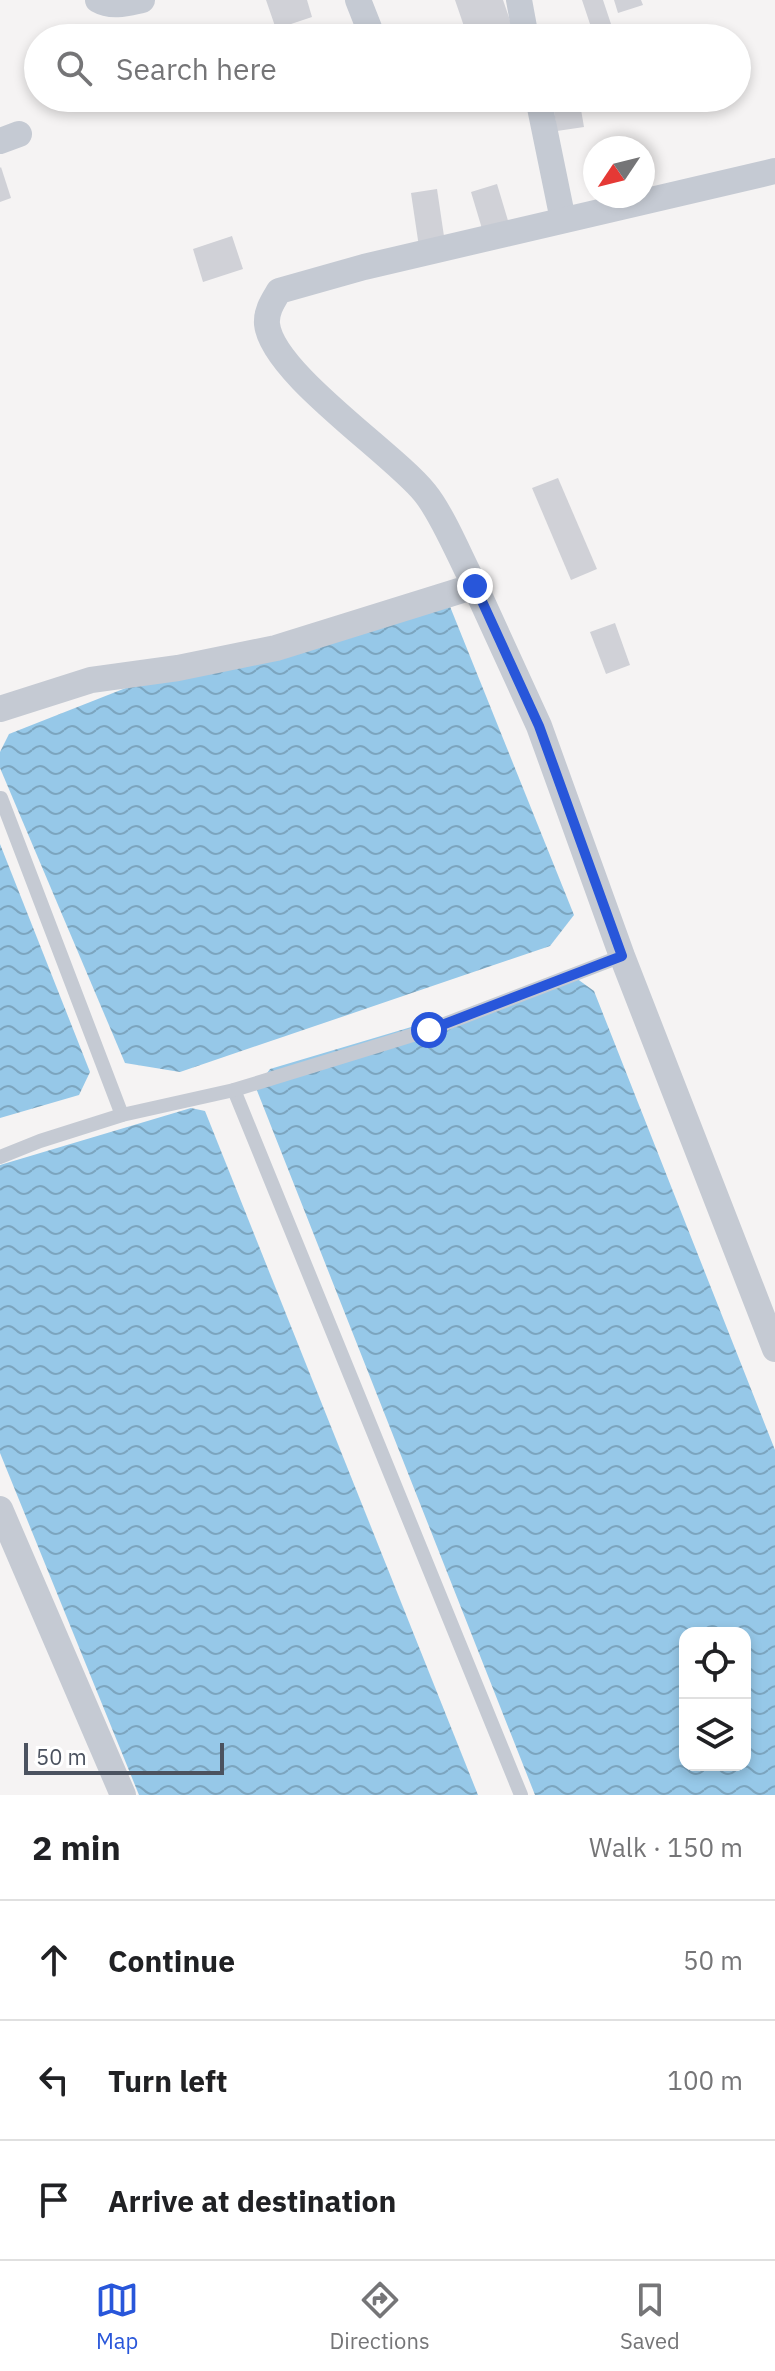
<!DOCTYPE html>
<meta charset="utf-8">
<style>
:root{--surface:#fff;--page:#f2f2f2;--text:#202124;--muted:#757577;--line:#e0e0e0;--accent:#2856da}
body{margin:0;font-family:"IBM Plex Sans",sans-serif;background:var(--page);color:var(--text)}
.controls{position:absolute;right:24px;bottom:24px;display:grid;overflow:hidden;border-radius:16px;box-shadow:0 4px 12px #0003}
.controls button{width:72px;height:72px;display:grid;place-items:center;padding:0;border:0;border-bottom:2px solid var(--line);background:var(--surface);color:var(--text);font:40px sans-serif}
.compass{position:absolute;left:583px;top:136px;width:72px;height:72px;border-radius:50%;background:var(--surface);box-shadow:0 4px 12px #0003;rotate:235deg}
.scale{position:absolute;left:24px;bottom:20px;width:200px;box-sizing:border-box;padding-left:8px;border:4px solid #4b525f;border-top:0;font-size:22px;line-height:28px;white-space:nowrap;color:#4b525f;-webkit-text-stroke:6px #fff;paint-order:stroke}
.stop{position:absolute;width:24px;height:24px;margin:-18px;border:6px solid #2856da;border-radius:50%;background:#fff}
.stop.end{background:#2856da;border-color:#fff;box-shadow:0 2px 8px #0008}
.list{margin:0;padding:0;list-style:none}
h2{display:flex;justify-content:space-between;align-items:center;height:104px;margin:0;padding:0 32px;font-size:34px}
h2 small{font-size:26px;font-weight:400;color:var(--muted)}
.list li{display:grid;grid-template-columns:52px 1fr auto;gap:24px;align-items:center;box-sizing:border-box;height:120px;padding:0 32px;border-top:2px solid var(--line)}
.list b{display:block;font-size:30px;white-space:nowrap}
.list em{font-size:26px;font-style:normal;color:var(--muted)}
.icon{flex:none;width:44px;height:44px;fill:none;stroke:currentColor;stroke-width:2;stroke-linecap:round;stroke-linejoin:round}
.map{position:relative;flex:none;width:775px;height:1795px;overflow:hidden}
.search{position:absolute;background:var(--surface);box-shadow:0 4px 12px #0003;left:24px;right:24px;top:24px;height:88px;display:flex;align-items:center;gap:20px;box-sizing:border-box;padding:0 28px;border-radius:44px;color:var(--muted);font-size:30px}
.sheet{height:464px;background:var(--surface)}
nav{display:flex;justify-content:space-around;align-items:center;box-sizing:border-box;height:112px;border-top:2px solid var(--line);background:var(--surface);font-size:22px;color:var(--muted)}
nav a{display:grid;justify-items:center;gap:4px}
nav .on{color:var(--accent)}
.map>svg:first-child{display:block}
.water{fill:url(#water-waves);fill-rule:evenodd}
.building{fill:#d0d1d7}
.lines{fill:none;stroke-linecap:round;stroke-linejoin:round}
.service{stroke:#c5cad3;stroke-width:14}
.minor{stroke:#c5cad3;stroke-width:26}
.route{stroke:#2856da;stroke-width:10}
</style>
<div class="map">
<svg width="775" height="1795" viewBox="0 0 775 1795">
<defs>
<pattern id="water-waves" width="16" height="10" patternUnits="userSpaceOnUse" patternTransform="scale(2)"><rect width="16" height="10" fill="#96c8e8"/><path d="M0 5q4-4 8 0t8 0" fill="none" stroke="#7ca5bf"/></pattern>
</defs>
<rect width="100%" height="100%" fill="#f5f3f3"/>
<g class="water">
<path d="M 449,604 L 574,915 L 550,946 L 180,1072 L 125,1063 L 0,768 L 0,752 L 9,734 L 174,669 Z"/>
<path d="M 0,844 L 90,1072 L 79,1095 L 0,1118 Z"/>
<path d="M 576,978 L 594,991 L 775,1450 L 775,1795 L 535,1795 L 256,1088 L 270,1069 ZM 685,1633 L 745,1633 L 745,1765 L 685,1765 Z"/>
<path d="M 191,1108 L 205,1111 L 478,1795 L 139,1795 L 0,1453 L 0,1165 Z"/>
</g>
<g class="building">
<path d="M 266,0 L 307,0 L 312,17 L 276,29 Z"/>
<path d="M 455,0 L 503,0 L 514,32 L 496,38 L 468,38 Z"/>
<path d="M 582,0 L 603,0 L 611,24 L 592,30 Z"/>
<path d="M 614,0 L 641,0 L 643,5 L 618,13 Z"/>
<path d="M 552,98 L 579,98 L 584,127 L 557,131 Z"/>
<path d="M 1,167 L 11,198 L 0,202 L 0,168 Z"/>
<path d="M 497,184 L 509,224 L 483,232 L 471,192 Z"/>
<path d="M 437,189 L 445,243 L 419,247 L 411,193 Z"/>
<path d="M 232,236 L 243,269 L 203,282 L 193,249 Z"/>
<path d="M 558,478 L 597,569 L 571,580 L 532,488 Z"/>
<path d="M 615,623 L 630,665 L 606,674 L 590,632 Z"/>
</g>
<g class="lines">
<g class="service">
<path d="M 1,798 L 122,1115"/>
<path d="M 234,1090 L 521,1795"/>
<path d="M 0,1157 L 40,1141 L 122,1115 L 234,1090 L 429,1030 L 622,956"/>
</g>
<g class="minor">
<path d="M 98,0 C 112,8 128,3 142,0"/>
<path d="M 358,0 L 373,38"/>
<path d="M 519,0 L 526,38"/>
<path d="M 538,98 L 563,220"/>
<path d="M 0,141 L 19,134"/>
<path d="M 475,586 L 539,726 L 622,956 L 775,1349"/>
<path d="M 0,709 L 91,680 L 178,668 L 276,648 L 475,586 C 461,560 443,515 425,493 C 393,453 272,373 267,324 C 266,311 273,301 279,291 L 364,267 L 775,171"/>
<path d="M 0,1509 L 123,1795"/>
</g>
</g>
<g class="lines">
<path class="route" d="M 429,1030 L 622,956 L 539,726 L 475,586"/>
</g>
</svg>
<div class="controls">
<button><svg class="icon" aria-label="locate" viewBox="0 0 24 24"><circle cx="12" cy="12" r="6"/><path d="M12 2v4M12 18v4M2 12h4M18 12h4"/></svg></button>
<button><svg class="icon" aria-label="layers" viewBox="0 0 24 24"><path d="M12 4l9 5-9 5-9-5zM3 14l9 5 9-5"/></svg></button>
</div>
<svg class="compass" viewBox="-18 -18 36 36"><path d="M0-13l5 13h-10z" fill="#e53935"/><path d="M0 13l5-13h-10z" fill="#757577"/></svg>
<div class="scale">50 m</div>
<div class="stop" style="left:429px;top:1030px"></div>
<div class="stop end" style="left:475px;top:586px"></div>
<div class="search"><svg class="icon" aria-label="search" viewBox="0 0 24 24"><circle cx="10" cy="10" r="6"/><path d="M15 15l6 6"/></svg>Search here</div>
</div>
<section class="sheet">
<h2>2 min<small>Walk · 150 m</small></h2>
<ul class="list">
<li><svg class="icon" aria-label="ahead" viewBox="0 0 24 24"><path d="M12 20V5M6 11l6-6 6 6"/></svg><div><b>Continue</b></div><em>50 m</em></li>
<li><svg class="icon" aria-label="left" viewBox="0 0 24 24"><path d="M17 20v-9H6M10 6l-5 5 5 5"/></svg><div><b>Turn left</b></div><em>100 m</em></li>
<li><svg class="icon" aria-label="arrive" viewBox="0 0 24 24"><path d="M6 21V4h12l-3 4 3 4H6"/></svg><div><b>Arrive at destination</b></div></li>
</ul>
</section>
<nav>
<a class="on"><svg class="icon" aria-label="map" viewBox="0 0 24 24"><path d="M3 6l6-2 6 2 6-2v14l-6 2-6-2-6 2zM9 4v14M15 6v14"/></svg>Map</a>
<a><svg class="icon" aria-label="directions" viewBox="0 0 24 24"><path d="M12 3l9 9-9 9-9-9zM9 14v-3h6M13 9l2 2-2 2"/></svg>Directions</a>
<a><svg class="icon" aria-label="saved" viewBox="0 0 24 24"><path d="M7 4h10v16l-5-4-5 4z"/></svg>Saved</a>
</nav>
